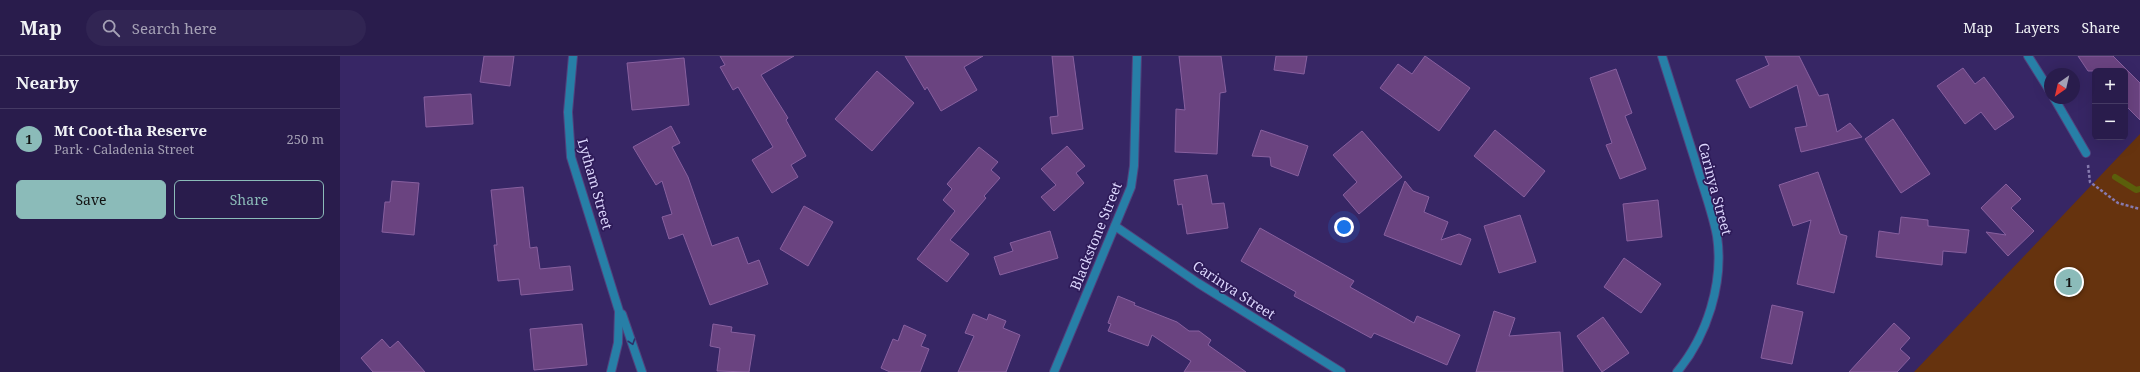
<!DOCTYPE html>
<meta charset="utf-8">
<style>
:root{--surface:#291c4c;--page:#312553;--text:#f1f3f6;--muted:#a5a1b5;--line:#453a64;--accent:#8bbbb9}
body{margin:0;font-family:"Noto Serif",serif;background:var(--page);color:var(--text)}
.controls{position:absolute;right:12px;top:12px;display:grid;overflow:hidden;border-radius:6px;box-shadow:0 4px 16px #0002}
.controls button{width:36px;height:36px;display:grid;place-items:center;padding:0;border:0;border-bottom:1px solid var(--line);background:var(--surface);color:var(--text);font:20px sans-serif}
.compass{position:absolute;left:1704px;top:12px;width:36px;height:36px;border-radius:50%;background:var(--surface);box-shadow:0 4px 16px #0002;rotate:214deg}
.you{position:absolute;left:1004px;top:171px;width:14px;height:14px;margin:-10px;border:3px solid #fff;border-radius:50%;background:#1a73e8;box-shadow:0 0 0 6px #1a73e833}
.badge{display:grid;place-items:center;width:26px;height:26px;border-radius:50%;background:var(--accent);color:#111;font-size:13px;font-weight:700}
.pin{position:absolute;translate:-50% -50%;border:2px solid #fff;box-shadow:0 1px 4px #0006}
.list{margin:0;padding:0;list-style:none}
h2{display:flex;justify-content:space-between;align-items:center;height:52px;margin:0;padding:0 16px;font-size:17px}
h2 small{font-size:13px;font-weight:400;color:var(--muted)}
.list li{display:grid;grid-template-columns:26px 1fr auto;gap:12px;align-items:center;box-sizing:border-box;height:60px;padding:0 16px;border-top:1px solid var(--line)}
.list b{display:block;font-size:15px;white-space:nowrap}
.list p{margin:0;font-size:13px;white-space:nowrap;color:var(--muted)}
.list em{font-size:13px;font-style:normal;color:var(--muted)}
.actions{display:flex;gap:8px;padding:12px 16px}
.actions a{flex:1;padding:9px 0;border:1px solid var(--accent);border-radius:6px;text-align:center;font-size:14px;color:var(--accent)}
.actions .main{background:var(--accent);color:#111}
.icon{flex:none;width:22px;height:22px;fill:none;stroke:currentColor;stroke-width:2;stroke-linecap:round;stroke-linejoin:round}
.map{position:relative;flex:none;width:1800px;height:316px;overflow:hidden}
header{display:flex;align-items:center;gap:24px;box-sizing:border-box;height:56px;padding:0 20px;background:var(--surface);border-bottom:1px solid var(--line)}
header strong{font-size:19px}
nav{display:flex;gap:22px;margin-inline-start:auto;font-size:14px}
.search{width:280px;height:36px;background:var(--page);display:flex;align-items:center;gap:10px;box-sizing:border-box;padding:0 14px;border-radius:22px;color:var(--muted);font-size:15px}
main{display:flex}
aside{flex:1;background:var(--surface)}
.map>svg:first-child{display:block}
.green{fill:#66330e}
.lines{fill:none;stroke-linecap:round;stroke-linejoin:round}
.stream{stroke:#5b5f0b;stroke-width:6}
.building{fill:#6a4380;stroke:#88609f}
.street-casing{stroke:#51427d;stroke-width:10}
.path{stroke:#867aae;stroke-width:2.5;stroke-dasharray:3 2;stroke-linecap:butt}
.street{stroke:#277fa7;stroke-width:8}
.oneway{stroke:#2d2f69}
.labels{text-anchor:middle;stroke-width:3.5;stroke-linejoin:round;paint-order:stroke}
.street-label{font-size:14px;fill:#dcd6fd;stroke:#2e1b59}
</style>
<header>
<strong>Map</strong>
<div class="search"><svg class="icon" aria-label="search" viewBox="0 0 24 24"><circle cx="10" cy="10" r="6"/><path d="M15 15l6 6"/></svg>Search here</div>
<nav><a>Map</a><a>Layers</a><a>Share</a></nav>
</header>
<main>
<aside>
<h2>Nearby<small></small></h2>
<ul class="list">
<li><span class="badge">1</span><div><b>Mt Coot-tha Reserve</b><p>Park · Caladenia Street</p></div><em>250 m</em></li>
</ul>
<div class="actions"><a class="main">Save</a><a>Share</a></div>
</aside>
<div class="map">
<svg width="1800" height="316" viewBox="0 0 1800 316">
<rect width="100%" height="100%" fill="#372665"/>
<path class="green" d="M 1800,78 L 1800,316 L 1574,316 Z"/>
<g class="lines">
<path class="stream" d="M 1775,121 L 1796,134 L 1800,133"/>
</g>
<g class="building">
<path d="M 144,0 L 174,0 L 170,30 L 140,26 Z"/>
<path d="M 380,0 L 454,0 L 421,19 L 448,62 L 446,64 L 466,100 L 451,109 L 458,121 L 432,137 L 412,104 L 433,91 L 398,31 L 393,34 L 380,11 L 385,9 Z"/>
<path d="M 565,0 L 643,0 L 624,11 L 637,34 L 601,55 L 587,31 L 585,34 Z"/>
<path d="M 712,0 L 733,0 L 743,73 L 712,78 L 710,61 L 718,60 Z"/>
<path d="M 839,0 L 881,0 L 886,36 L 880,37 L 877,98 L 835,96 L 836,53 L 845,54 Z"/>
<path d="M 936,0 L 967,0 L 964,18 L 934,14 Z"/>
<path d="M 1085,0 L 1130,32 L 1099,75 L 1040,32 L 1058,8 L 1072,18 Z"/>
<path d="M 1425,0 L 1459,0 L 1479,40 L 1488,38 L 1497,76 L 1510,67 L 1522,81 L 1461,96 L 1455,72 L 1467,70 L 1457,29 L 1410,52 L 1396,24 L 1429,9 Z"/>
<path d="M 1738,0 L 1773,0 L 1800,27 L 1800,64 L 1785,49 L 1785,15 L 1748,15 Z"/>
<path d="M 344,2 L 349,49 L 292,54 L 287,7 Z"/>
<path d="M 1623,12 L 1635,28 L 1644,21 L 1674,61 L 1655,74 L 1641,56 L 1625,68 L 1597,30 Z"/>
<path d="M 1276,13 L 1292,57 L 1285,60 L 1306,113 L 1280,123 L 1266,89 L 1272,87 L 1250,22 Z"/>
<path d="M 537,15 L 574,47 L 532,95 L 495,63 Z"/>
<path d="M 131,38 L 133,68 L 86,71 L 84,41 Z"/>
<path d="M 1553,63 L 1590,118 L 1561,137 L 1525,83 Z"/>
<path d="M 331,70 L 340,87 L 332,91 L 348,121 L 372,190 L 398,181 L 408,208 L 419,204 L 428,228 L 370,249 L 343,178 L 329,183 L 322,161 L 332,158 L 322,125 L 316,129 L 293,91 Z"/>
<path d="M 921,74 L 968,90 L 958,120 L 931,110 L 930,101 L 912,100 Z"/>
<path d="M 1155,74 L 1205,115 L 1184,141 L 1134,100 Z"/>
<path d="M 1022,75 L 1062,121 L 1019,158 L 1003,139 L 1017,126 L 993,99 Z"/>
<path d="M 727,90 L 745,110 L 736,117 L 744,127 L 714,155 L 701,141 L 716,129 L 701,113 Z"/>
<path d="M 639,91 L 658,106 L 651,114 L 660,122 L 644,140 L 646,142 L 610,184 L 629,198 L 607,226 L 577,203 L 615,155 L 603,144 L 612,133 L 607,128 Z"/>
<path d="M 1478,116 L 1500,178 L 1507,180 L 1494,237 L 1457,228 L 1471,164 L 1453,170 L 1439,129 Z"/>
<path d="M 867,119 L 872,148 L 884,147 L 888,172 L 847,178 L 842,148 L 838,149 L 834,124 Z"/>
<path d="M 52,125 L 79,127 L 74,179 L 42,176 L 45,146 L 50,146 Z"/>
<path d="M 1065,125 L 1073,135 L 1089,141 L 1084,156 L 1108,166 L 1101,184 L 1119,178 L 1131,183 L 1121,209 L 1044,179 Z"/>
<path d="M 1666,128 L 1681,143 L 1671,152 L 1694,175 L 1668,200 L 1646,176 L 1666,179 L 1641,152 Z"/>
<path d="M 183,131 L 190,192 L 197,191 L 200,213 L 230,210 L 233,234 L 181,239 L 179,223 L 158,225 L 154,189 L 157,189 L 151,134 Z"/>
<path d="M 1318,144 L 1322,181 L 1287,185 L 1283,148 Z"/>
<path d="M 464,150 L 493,166 L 468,210 L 440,193 Z"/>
<path d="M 1180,159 L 1196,206 L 1159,217 L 1144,170 Z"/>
<path d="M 1561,161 L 1588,164 L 1588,170 L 1629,174 L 1626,197 L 1603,195 L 1602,209 L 1536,201 L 1539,175 L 1559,178 Z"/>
<path d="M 920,172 L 1014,225 L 1010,231 L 1074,267 L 1077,260 L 1120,279 L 1107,309 L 1034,277 L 1031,282 L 954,240 L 956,236 L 901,205 Z"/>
<path d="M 710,175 L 718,202 L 660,219 L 654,201 L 673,195 L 670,187 Z"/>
<path d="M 1284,202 L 1321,228 L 1301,257 L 1264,231 Z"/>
<path d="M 778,240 L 795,247 L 794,249 L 837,266 L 849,275 L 859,275 L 871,284 L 868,289 L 906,316 L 844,316 L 851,305 L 812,279 L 808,290 L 768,275 L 771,268 L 768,267 Z"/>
<path d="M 1432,249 L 1463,256 L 1452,308 L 1421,302 Z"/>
<path d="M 1154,255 L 1175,262 L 1169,280 L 1220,276 L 1223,316 L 1136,316 Z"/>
<path d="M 633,258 L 647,264 L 649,258 L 666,265 L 663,272 L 680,279 L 666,316 L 618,316 L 634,280 L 625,277 Z"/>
<path d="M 1263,261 L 1289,297 L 1262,316 L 1237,280 Z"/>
<path d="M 1554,267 L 1570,282 L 1560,293 L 1570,302 L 1557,316 L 1509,316 Z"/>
<path d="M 242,268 L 247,309 L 194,314 L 190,273 Z"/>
<path d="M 373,268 L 392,271 L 391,276 L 415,279 L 409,316 L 377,315 L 380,292 L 370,290 Z"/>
<path d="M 564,269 L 586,279 L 581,290 L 589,293 L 580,316 L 550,316 L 541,312 L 553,283 L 558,285 Z"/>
<path d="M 42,283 L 50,292 L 58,285 L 85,316 L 33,316 L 21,302 Z"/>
</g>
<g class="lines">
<g class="street-casing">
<g id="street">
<path d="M 233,0 L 228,56 L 231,101 L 279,255 L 278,287 L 271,316"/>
<path d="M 1322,0 C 1333,35 1344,70 1355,104 C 1362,129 1372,154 1377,180 C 1384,227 1367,280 1337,316"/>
<path d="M 1688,0 L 1710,35"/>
<path d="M 1714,42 L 1746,97"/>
<path d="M 775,170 L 858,227 L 1001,316"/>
<path d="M 282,258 L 302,316"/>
<path d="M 714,316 L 791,131 L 794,110 L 797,0"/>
</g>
</g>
<path class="path" d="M 1748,109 L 1750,126 L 1778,147 L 1800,153"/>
<use href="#street" class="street"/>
</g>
<defs><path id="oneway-chevron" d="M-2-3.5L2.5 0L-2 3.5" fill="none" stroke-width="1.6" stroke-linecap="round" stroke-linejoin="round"/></defs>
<use class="oneway" href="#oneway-chevron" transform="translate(292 286) rotate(71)"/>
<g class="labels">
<g class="street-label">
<text transform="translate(255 128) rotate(74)" y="5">Lytham Street</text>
<text transform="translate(1375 133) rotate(75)" y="5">Carinya Street</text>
<text transform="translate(756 180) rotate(-68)" y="5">Blackstone Street</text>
<text transform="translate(894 234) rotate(33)" y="5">Carinya Street</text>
</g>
</g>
</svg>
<div class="controls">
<button>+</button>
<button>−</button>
</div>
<svg class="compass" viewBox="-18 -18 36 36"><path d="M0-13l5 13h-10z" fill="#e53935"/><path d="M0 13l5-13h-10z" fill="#a5a1b5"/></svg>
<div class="you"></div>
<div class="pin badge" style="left:1729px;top:226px">1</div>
</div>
</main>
